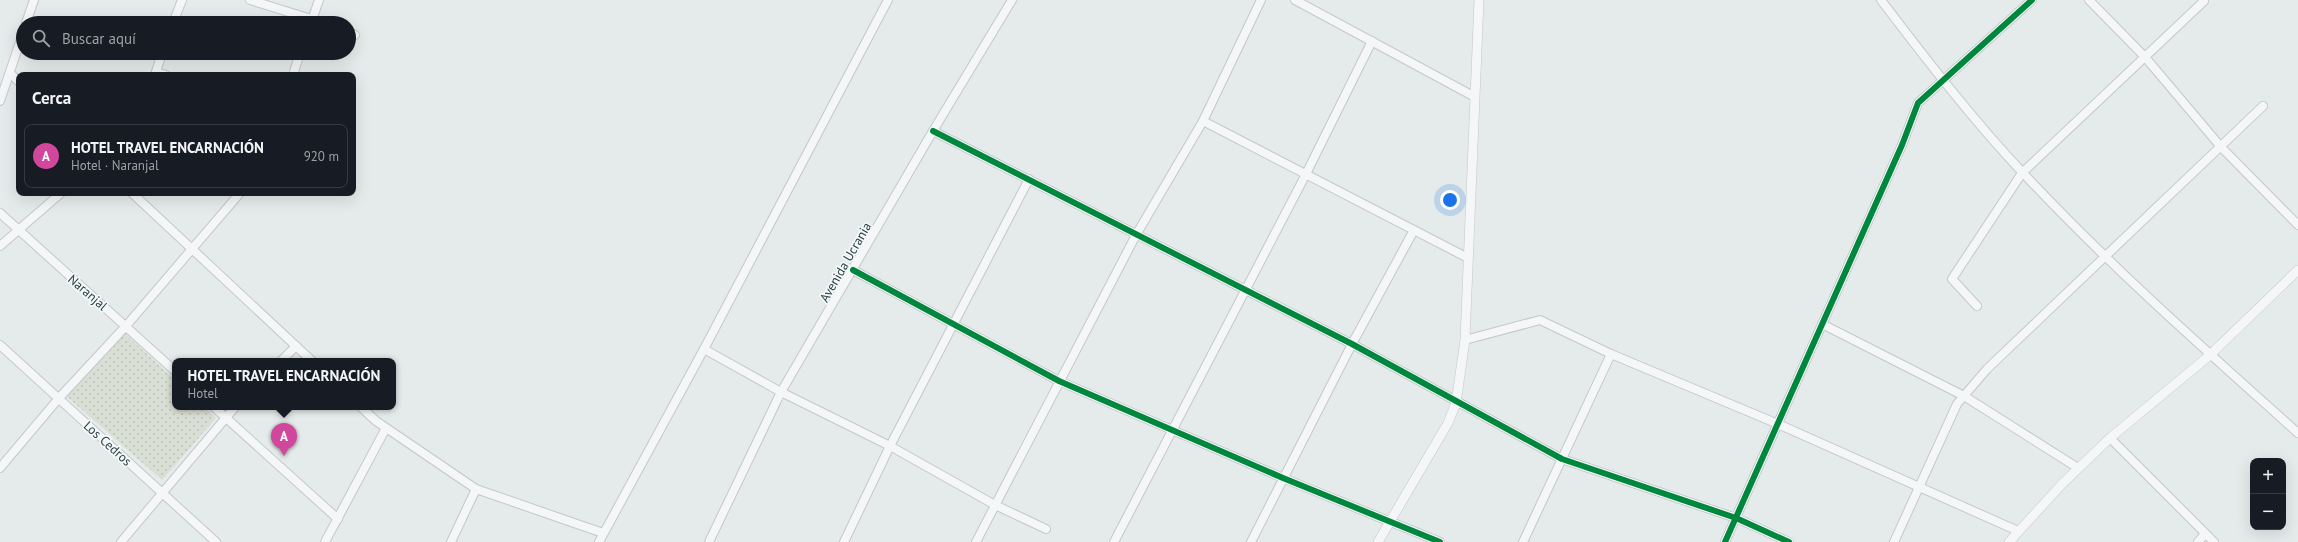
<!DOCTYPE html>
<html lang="es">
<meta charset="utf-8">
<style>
:root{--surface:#171b24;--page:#242831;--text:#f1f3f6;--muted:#9ea1a6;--line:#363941;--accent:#0f766e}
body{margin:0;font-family:"PT Sans",sans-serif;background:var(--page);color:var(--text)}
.controls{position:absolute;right:12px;bottom:12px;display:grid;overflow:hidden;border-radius:8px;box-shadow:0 4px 16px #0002}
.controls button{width:36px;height:36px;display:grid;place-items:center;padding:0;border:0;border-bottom:1px solid var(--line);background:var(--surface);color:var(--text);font:20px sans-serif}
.you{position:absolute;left:1450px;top:200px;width:14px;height:14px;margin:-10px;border:3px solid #fff;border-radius:50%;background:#1a73e8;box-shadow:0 0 0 6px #1a73e833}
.badge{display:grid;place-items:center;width:26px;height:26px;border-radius:50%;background:var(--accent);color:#fff;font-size:13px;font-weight:700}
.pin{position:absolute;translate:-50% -33px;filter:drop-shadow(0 1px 2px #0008)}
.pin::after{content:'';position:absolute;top:21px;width:14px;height:12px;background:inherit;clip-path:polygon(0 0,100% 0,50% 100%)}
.popup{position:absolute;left:172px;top:358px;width:224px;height:52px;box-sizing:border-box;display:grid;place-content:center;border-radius:8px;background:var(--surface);filter:drop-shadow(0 1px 3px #0005);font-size:13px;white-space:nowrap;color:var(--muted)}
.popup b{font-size:15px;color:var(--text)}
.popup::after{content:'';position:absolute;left:50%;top:100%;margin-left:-8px;border:8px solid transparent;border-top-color:var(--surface)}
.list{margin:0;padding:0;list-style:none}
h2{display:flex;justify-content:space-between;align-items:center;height:52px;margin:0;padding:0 16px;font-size:17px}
h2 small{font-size:13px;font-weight:400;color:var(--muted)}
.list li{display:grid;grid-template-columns:26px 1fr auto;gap:12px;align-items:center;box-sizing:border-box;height:64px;margin:0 8px 8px;padding:0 8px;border:1px solid var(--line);border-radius:8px}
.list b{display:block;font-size:15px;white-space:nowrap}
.list p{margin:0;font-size:13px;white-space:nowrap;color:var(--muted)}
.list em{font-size:13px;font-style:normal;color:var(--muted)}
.icon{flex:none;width:22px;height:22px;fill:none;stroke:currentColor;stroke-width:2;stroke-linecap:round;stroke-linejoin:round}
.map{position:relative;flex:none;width:2298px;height:542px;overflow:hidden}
.search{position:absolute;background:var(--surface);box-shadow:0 4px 16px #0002;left:16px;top:16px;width:340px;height:44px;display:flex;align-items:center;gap:10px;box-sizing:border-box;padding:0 14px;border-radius:22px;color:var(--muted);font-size:15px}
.panel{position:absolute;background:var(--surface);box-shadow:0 4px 16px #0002;left:16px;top:72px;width:340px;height:124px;border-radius:8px}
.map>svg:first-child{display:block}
.park{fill:url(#park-dots)}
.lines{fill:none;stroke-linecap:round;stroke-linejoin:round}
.minor-casing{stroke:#c3c8c8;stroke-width:10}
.tertiary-casing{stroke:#c3c8c8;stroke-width:10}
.minor{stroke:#f4f6f7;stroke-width:8}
.tertiary{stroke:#f4f6f7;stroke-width:9}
.cycleway-casing{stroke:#f3f8f9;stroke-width:8}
.cycleway{stroke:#00873e;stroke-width:6}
.labels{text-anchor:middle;stroke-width:3.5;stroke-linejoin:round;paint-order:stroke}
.street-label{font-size:13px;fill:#2b4044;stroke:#f3f8f9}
</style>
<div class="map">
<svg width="2298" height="542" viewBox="0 0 2298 542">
<defs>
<pattern id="park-dots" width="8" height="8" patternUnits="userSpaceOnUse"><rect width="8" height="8" fill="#dadfd5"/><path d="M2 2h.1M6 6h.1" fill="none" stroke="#bbc0b8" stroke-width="1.8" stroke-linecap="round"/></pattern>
</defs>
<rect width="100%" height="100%" fill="#e5eaea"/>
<path class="park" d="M 119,328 L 175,380 L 175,407 L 204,407 L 216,418 L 162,480 L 63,393 Z"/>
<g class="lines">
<g class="minor-casing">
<g id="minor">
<path d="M 250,0 L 324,23"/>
<path d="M 1295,0 L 1475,97"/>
<path d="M 1881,0 C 1926,59 1972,119 2023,173 C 2109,265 2204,349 2298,433"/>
<path d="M 2089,0 L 2145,57 L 2221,147 L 2298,225"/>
<path d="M 26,23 L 34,0"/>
<path d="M 173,23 L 182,0"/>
<path d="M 311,23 L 319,0"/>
<path d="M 349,32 L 355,35"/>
<path d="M 156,72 L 166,75"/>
<path d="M 10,73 L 19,82"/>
<path d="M 155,75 L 162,53"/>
<path d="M 293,75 L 300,53"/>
<path d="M 0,101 L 23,33"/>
<path d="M 1203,121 L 1468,258"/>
<path d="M 933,131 L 1352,344 L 1562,459 L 1736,518 L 1789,542"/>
<path d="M 132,193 L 312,361"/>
<path d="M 0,213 L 175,371"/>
<path d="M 0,246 L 61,193"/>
<path d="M 853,270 L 1059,381 L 1283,478 L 1440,542"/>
<path d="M 1977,306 L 1952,279 L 2022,173 L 2204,1"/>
<path d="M 1822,324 L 1964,396 L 2078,468"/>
<path d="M 1465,340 L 1540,320 L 1611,354 L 1778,424 L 2018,531"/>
<path d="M 0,345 L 216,542"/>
<path d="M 704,349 L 781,392 L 890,446 L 995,505 L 1046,529"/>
<path d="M 281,361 L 296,346"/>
<path d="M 214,407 L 338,519"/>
<path d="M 361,407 L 376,421 L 476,489 L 603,533"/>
<path d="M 2110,438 L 2214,542"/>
<path d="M 0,468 L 59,398 L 126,326 L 240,193"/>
<path d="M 121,542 L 235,407"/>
<path d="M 325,542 L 386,428"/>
<path d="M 451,542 L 476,489"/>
<path d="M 599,542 L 704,349 L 888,0"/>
<path d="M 709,542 L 781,392 L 933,131 L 1012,0"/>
<path d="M 844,542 L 890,446 L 1029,179"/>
<path d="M 976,542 L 1136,235 L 1203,121 L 1261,0"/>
<path d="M 1114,542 L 1306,174 L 1372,41"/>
<path d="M 1251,542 L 1352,344 L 1414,230"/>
<path d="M 1523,542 L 1611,354"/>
<path d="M 1725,542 L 1902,145 L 1918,103 L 2032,0"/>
<path d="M 1894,542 L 1957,404 L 1987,369 L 2263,106"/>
<path d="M 2198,542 L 2205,534"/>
</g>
</g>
<g class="tertiary-casing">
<g id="tertiary">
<path d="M 1378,542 L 1448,423 L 1456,403 L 1465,340 L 1479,0"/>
<path d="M 2009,542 L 2062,484 L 2110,438 L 2210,355 L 2298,270"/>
</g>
</g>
<use href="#minor" class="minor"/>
<use href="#tertiary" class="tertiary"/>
<g class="cycleway-casing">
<g id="cycleway">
<path d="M 933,131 L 1352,344 L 1562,459 L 1736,518 L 1789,542"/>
<path d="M 853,270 L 1059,381 L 1283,478 L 1440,542"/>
<path d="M 1725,542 L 1902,145 L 1918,103 L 2032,0"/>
</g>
</g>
<use href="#cycleway" class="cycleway"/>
</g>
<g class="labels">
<g class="street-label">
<text transform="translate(845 262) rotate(-60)" y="5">Avenida Ucrania</text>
<text transform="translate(88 292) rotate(41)" y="5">Naranjal</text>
<text transform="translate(108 443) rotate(42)" y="5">Los Cedros</text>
</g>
</g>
</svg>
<div class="controls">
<button>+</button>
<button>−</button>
</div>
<div class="you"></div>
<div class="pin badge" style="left:284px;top:456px;background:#d1479c">A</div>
<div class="popup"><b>HOTEL TRAVEL ENCARNACIÓN</b>Hotel</div>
<div class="search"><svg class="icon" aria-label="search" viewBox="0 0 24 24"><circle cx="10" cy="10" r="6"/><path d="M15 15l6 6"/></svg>Buscar aquí</div>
<section class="panel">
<h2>Cerca<small></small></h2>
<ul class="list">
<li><span class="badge" style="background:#d1479c">A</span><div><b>HOTEL TRAVEL ENCARNACIÓN</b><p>Hotel · Naranjal</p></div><em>920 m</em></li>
</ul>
</section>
</div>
